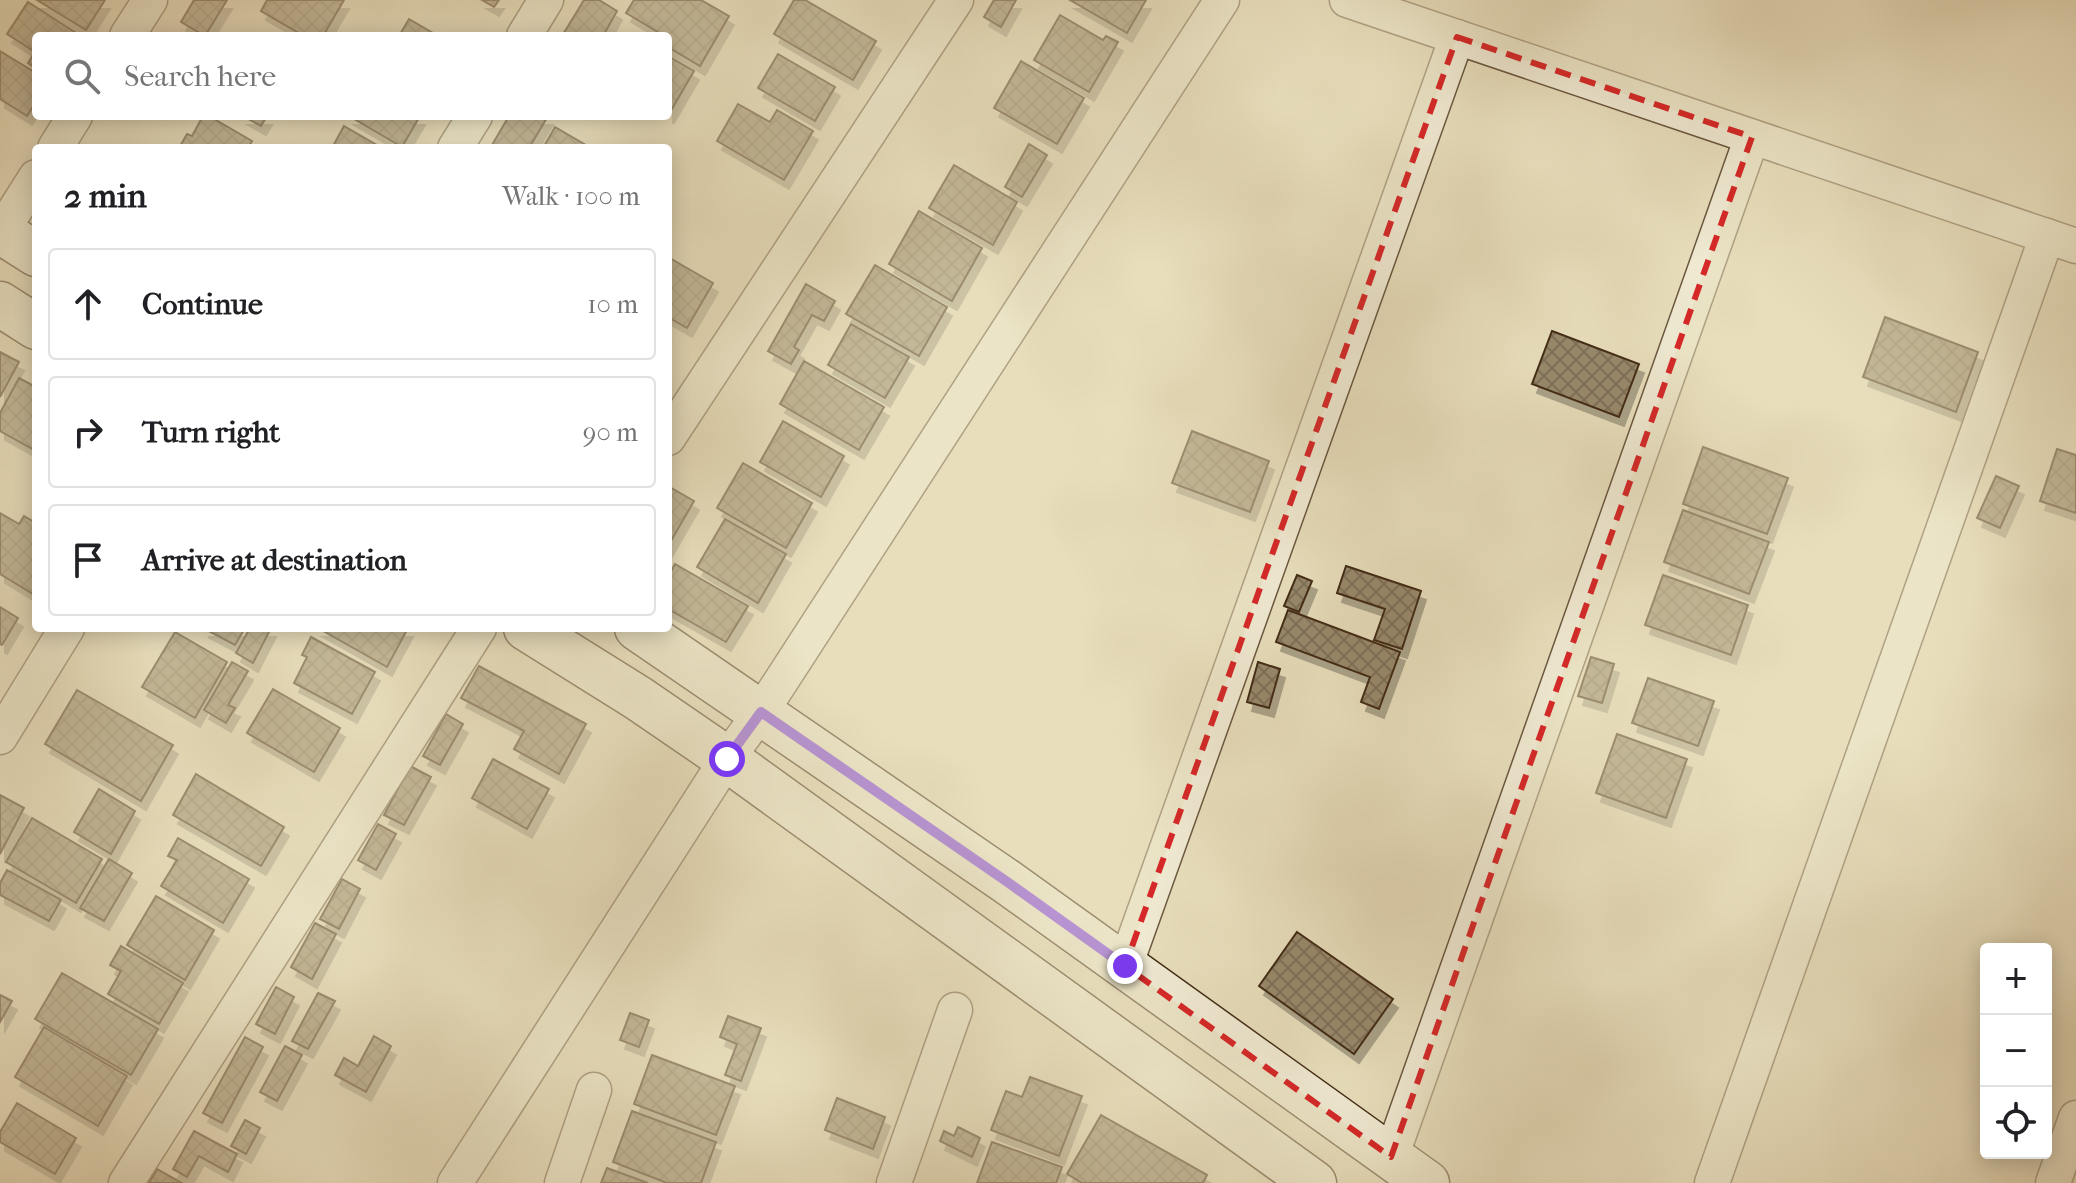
<!DOCTYPE html>
<meta charset="utf-8">
<style>
:root{--surface:#fff;--page:#f6f6f6;--text:#202124;--muted:#757577;--line:#e0e0e0}
body{margin:0;font-family:"IM FELL French Canon",serif;background:var(--page);color:var(--text)}
.controls{position:absolute;right:24px;bottom:24px;display:grid;overflow:hidden;border-radius:8px;box-shadow:0 4px 20px #0003}
.controls button{width:72px;height:72px;display:grid;place-items:center;padding:0;border:0;border-bottom:2px solid var(--line);background:var(--surface);color:var(--text);font:40px sans-serif}
.stop{position:absolute;width:24px;height:24px;margin:-18px;border:6px solid #7c3aed;border-radius:50%;background:#fff}
.stop.end{background:#7c3aed;border-color:#fff;box-shadow:0 2px 8px #0008}
.list{margin:0;padding:0;list-style:none}
h2{display:flex;justify-content:space-between;align-items:center;height:104px;margin:0;padding:0 32px;font-size:34px}
h2 small{font-size:26px;font-weight:400;color:var(--muted)}
.list li{display:grid;grid-template-columns:52px 1fr auto;gap:24px;align-items:center;box-sizing:border-box;height:112px;margin:0 16px 16px;padding:0 16px;border:2px solid var(--line);border-radius:8px}
.list b{display:block;font-size:30px;white-space:nowrap}
.list em{font-size:26px;font-style:normal;color:var(--muted)}
.icon{flex:none;width:44px;height:44px;fill:none;stroke:currentColor;stroke-width:2;stroke-linecap:round;stroke-linejoin:round}
.map{position:relative;flex:none;width:2076px;height:1183px;overflow:hidden}
.search{position:absolute;background:var(--surface);box-shadow:0 4px 20px #0003;left:32px;top:32px;width:640px;height:88px;display:flex;align-items:center;gap:20px;box-sizing:border-box;padding:0 28px;border-radius:8px;color:var(--muted);font-size:30px}
.panel{position:absolute;background:var(--surface);box-shadow:0 4px 20px #0003;left:32px;top:144px;width:640px;height:488px;border-radius:8px}
.map>svg:first-child{display:block}
.building{fill:url(#building-cross-hatch);stroke:#422c16;stroke-width:2;filter:url(#shadow)}
.lines{fill:none;stroke-linecap:round;stroke-linejoin:round}
.street-casing{stroke:#6c5840;stroke-width:37}
.secondary-casing{stroke:#422c16;stroke-width:47}
.street{stroke:#f0ead3;stroke-width:34}
.secondary{stroke:#f0ead3;stroke-width:44}
.route{stroke:#7c3aed;stroke-width:10}
.marked{fill:none;stroke:#d62828;stroke-width:6;stroke-dasharray:16 10;stroke-linejoin:round}
</style>
<div class="map">
<svg width="2076" height="1183" viewBox="0 0 2076 1183">
<defs>
<pattern id="building-cross-hatch" width="8" height="8" patternUnits="userSpaceOnUse" patternTransform="scale(2)"><rect width="8" height="8" fill="#98896c"/><path d="M0 0l8 8M0 8l8-8" fill="none" stroke="#7e7058"/></pattern>
<filter id="shadow"><feDropShadow dx="5" dy="9" stdDeviation="0" flood-color="#0004"/></filter>
</defs>
<rect width="100%" height="100%" fill="#e8debc"/>
<filter id="stains"><feTurbulence type="fractalNoise" baseFrequency=".0025" numOctaves="4"/><feColorMatrix values="0 0 0 0 .2 0 0 0 0 .09 0 0 0 0 .02 0 0 0 .5 -.17"/></filter>
<radialGradient id="worn" r=".72"><stop offset=".6" stop-color="#630" stop-opacity="0"/><stop offset="1" stop-color="#630" stop-opacity=".3"/></radialGradient>
<g class="building">
<path d="M 37,0 L 105,0 L 86,30 Z"/>
<path d="M 194,0 L 227,0 L 205,36 L 181,22 Z"/>
<path d="M 267,0 L 344,0 L 323,36 L 304,36 L 261,11 Z"/>
<path d="M 482,0 L 499,0 L 494,7 Z"/>
<path d="M 584,0 L 599,0 L 617,11 L 603,36 L 562,36 Z"/>
<path d="M 634,0 L 701,0 L 729,16 L 700,66 L 668,47 L 668,36 L 660,36 L 661,34 L 626,13 Z"/>
<path d="M 794,0 L 805,0 L 876,41 L 853,80 L 774,34 Z"/>
<path d="M 994,0 L 1016,0 L 1001,27 L 984,17 Z"/>
<path d="M 1070,0 L 1146,0 L 1127,33 Z"/>
<path d="M 28,2 L 81,36 L 36,36 L 36,69 L 28,63 L 35,52 L 7,34 Z"/>
<path d="M 1060,15 L 1103,40 L 1106,36 L 1118,42 L 1089,92 L 1034,60 Z"/>
<path d="M 409,19 L 438,36 L 399,36 Z"/>
<path d="M 0,51 L 36,73 L 36,102 L 27,116 L 0,99 Z"/>
<path d="M 778,54 L 835,87 L 815,121 L 758,88 Z"/>
<path d="M 668,56 L 694,71 L 669,114 L 668,114 Z"/>
<path d="M 1021,61 L 1084,98 L 1057,144 L 994,108 Z"/>
<path d="M 738,104 L 770,122 L 777,110 L 813,131 L 784,180 L 717,141 Z"/>
<path d="M 203,116 L 209,116 L 252,141 L 248,148 L 179,148 L 187,134 L 192,136 Z"/>
<path d="M 243,116 L 267,116 L 261,126 Z"/>
<path d="M 349,116 L 420,116 L 402,147 Z"/>
<path d="M 509,116 L 548,116 L 529,148 L 498,148 L 492,145 Z"/>
<path d="M 344,126 L 382,148 L 332,148 Z"/>
<path d="M 555,127 L 591,148 L 543,148 Z"/>
<path d="M 1029,144 L 1047,155 L 1022,197 L 1005,187 Z"/>
<path d="M 954,165 L 1017,202 L 993,245 L 929,208 Z"/>
<path d="M 919,211 L 982,248 L 952,301 L 889,264 Z"/>
<path d="M 668,257 L 713,283 L 687,328 L 668,317 Z"/>
<path d="M 875,265 L 947,307 L 919,356 L 846,314 Z"/>
<path d="M 806,284 L 835,301 L 824,321 L 812,315 L 794,347 L 799,350 L 791,364 L 768,351 Z"/>
<path d="M 1885,317 L 1978,352 L 1956,412 L 1863,377 Z"/>
<path d="M 851,324 L 909,357 L 885,398 L 828,365 Z"/>
<path d="M 1552,331 L 1639,364 L 1619,417 L 1532,384 Z"/>
<path d="M 0,352 L 19,362 L 0,397 Z"/>
<path d="M 804,361 L 884,407 L 859,450 L 780,404 Z"/>
<path d="M 19,378 L 36,387 L 36,451 L 0,431 L 0,413 Z"/>
<path d="M 783,421 L 844,456 L 821,497 L 760,462 Z"/>
<path d="M 1192,431 L 1269,461 L 1250,512 L 1172,483 Z"/>
<path d="M 1703,447 L 1788,478 L 1767,534 L 1683,504 Z"/>
<path d="M 2057,449 L 2076,455 L 2076,513 L 2040,501 Z"/>
<path d="M 743,463 L 812,503 L 786,548 L 717,508 Z"/>
<path d="M 1996,476 L 2019,486 L 2000,528 L 1977,518 Z"/>
<path d="M 668,486 L 694,501 L 668,546 Z"/>
<path d="M 1683,510 L 1769,542 L 1749,594 L 1664,562 Z"/>
<path d="M 0,513 L 19,524 L 24,516 L 36,523 L 36,588 L 33,594 L 0,574 Z"/>
<path d="M 725,519 L 786,554 L 758,603 L 697,567 Z"/>
<path d="M 675,564 L 748,606 L 726,642 L 668,609 L 668,577 Z"/>
<path d="M 1346,566 L 1421,591 L 1402,649 L 1374,640 L 1385,609 L 1337,593 Z"/>
<path d="M 1297,575 L 1312,581 L 1299,612 L 1284,606 Z"/>
<path d="M 1663,575 L 1748,605 L 1731,655 L 1645,625 Z"/>
<path d="M 0,607 L 18,618 L 2,645 L 0,644 Z"/>
<path d="M 1288,610 L 1400,652 L 1379,709 L 1361,702 L 1370,677 L 1276,642 Z"/>
<path d="M 203,628 L 245,628 L 235,645 Z"/>
<path d="M 250,628 L 271,628 L 253,663 L 236,653 Z"/>
<path d="M 318,628 L 408,628 L 387,667 Z"/>
<path d="M 175,632 L 227,662 L 195,718 L 142,687 Z"/>
<path d="M 311,637 L 375,672 L 352,714 L 294,683 L 307,657 L 302,655 Z"/>
<path d="M 1591,657 L 1614,664 L 1602,703 L 1578,696 Z"/>
<path d="M 232,662 L 248,671 L 228,705 L 235,708 L 226,723 L 204,710 Z"/>
<path d="M 1258,662 L 1280,669 L 1269,708 L 1247,702 Z"/>
<path d="M 479,666 L 586,724 L 559,774 L 514,749 L 524,731 L 461,698 Z"/>
<path d="M 1648,678 L 1714,701 L 1698,746 L 1632,723 Z"/>
<path d="M 273,689 L 340,728 L 314,772 L 247,733 Z"/>
<path d="M 77,690 L 173,745 L 141,801 L 45,744 Z"/>
<path d="M 446,714 L 463,724 L 440,765 L 423,756 Z"/>
<path d="M 1617,734 L 1687,759 L 1666,818 L 1596,793 Z"/>
<path d="M 493,759 L 549,789 L 527,829 L 472,798 Z"/>
<path d="M 410,766 L 431,777 L 404,825 L 384,815 Z"/>
<path d="M 196,774 L 284,827 L 261,866 L 173,815 Z"/>
<path d="M 99,789 L 135,811 L 111,854 L 74,832 Z"/>
<path d="M 0,795 L 24,808 L 0,854 Z"/>
<path d="M 32,818 L 102,859 L 76,903 L 6,862 Z"/>
<path d="M 378,824 L 396,834 L 376,870 L 358,860 Z"/>
<path d="M 178,838 L 249,879 L 223,923 L 161,886 L 177,860 L 168,856 Z"/>
<path d="M 109,859 L 132,873 L 104,921 L 80,908 Z"/>
<path d="M 7,870 L 61,900 L 49,921 L 0,895 L 0,883 Z"/>
<path d="M 342,879 L 360,889 L 339,929 L 320,919 Z"/>
<path d="M 156,896 L 214,930 L 185,980 L 127,945 Z"/>
<path d="M 315,923 L 336,934 L 312,979 L 291,967 Z"/>
<path d="M 1297,932 L 1393,999 L 1354,1054 L 1259,986 Z"/>
<path d="M 121,946 L 183,983 L 159,1024 L 108,994 L 121,971 L 110,965 Z"/>
<path d="M 62,973 L 158,1029 L 131,1075 L 35,1019 Z"/>
<path d="M 276,987 L 294,997 L 275,1034 L 256,1024 Z"/>
<path d="M 318,993 L 335,1001 L 308,1049 L 292,1041 Z"/>
<path d="M 0,995 L 12,1001 L 0,1022 Z"/>
<path d="M 630,1013 L 649,1020 L 639,1047 L 620,1040 Z"/>
<path d="M 728,1016 L 761,1028 L 741,1081 L 725,1075 L 737,1044 L 720,1037 Z"/>
<path d="M 44,1027 L 127,1076 L 98,1126 L 15,1077 Z"/>
<path d="M 374,1036 L 391,1046 L 366,1092 L 335,1075 L 344,1058 L 358,1066 Z"/>
<path d="M 245,1037 L 263,1047 L 222,1123 L 203,1113 Z"/>
<path d="M 285,1046 L 302,1055 L 277,1101 L 260,1092 Z"/>
<path d="M 652,1055 L 735,1086 L 716,1135 L 634,1104 Z"/>
<path d="M 1030,1077 L 1082,1096 L 1059,1156 L 991,1130 L 1006,1091 L 1022,1097 Z"/>
<path d="M 837,1098 L 885,1117 L 873,1149 L 825,1130 Z"/>
<path d="M 17,1103 L 76,1138 L 55,1174 L 0,1142 L 0,1132 Z"/>
<path d="M 632,1111 L 716,1142 L 701,1183 L 667,1183 L 613,1162 Z"/>
<path d="M 1101,1115 L 1207,1175 L 1203,1183 L 1082,1183 L 1067,1174 Z"/>
<path d="M 245,1120 L 260,1128 L 246,1154 L 231,1146 Z"/>
<path d="M 958,1127 L 980,1138 L 972,1157 L 940,1141 L 944,1131 L 954,1136 Z"/>
<path d="M 194,1131 L 237,1154 L 228,1172 L 199,1156 L 187,1177 L 173,1169 Z"/>
<path d="M 992,1142 L 1062,1167 L 1056,1183 L 977,1183 Z"/>
<path d="M 607,1168 L 648,1183 L 601,1183 Z"/>
<path d="M 157,1169 L 182,1183 L 149,1183 Z"/>
</g>
<g class="lines">
<g class="street-casing">
<g id="street">
<path d="M 1347,0 L 2076,246"/>
<path d="M 127,36 L 150,0"/>
<path d="M 524,36 L 546,0"/>
<path d="M 55,148 L 75,116"/>
<path d="M 455,148 L 475,116"/>
<path d="M 1,232 L 36,177"/>
<path d="M 668,438 L 956,0"/>
<path d="M 0,737 L 67,628"/>
<path d="M 1125,966 L 1457,37"/>
<path d="M 1391,1157 L 1752,137"/>
<path d="M 126,1183 L 479,628"/>
<path d="M 455,1183 L 727,759 L 761,712 L 1222,0"/>
<path d="M 562,1183 L 594,1090"/>
<path d="M 894,1183 L 955,1010"/>
<path d="M 1712,1183 L 2047,236"/>
<path d="M 2053,1183 L 2076,1118"/>
</g>
</g>
<g class="secondary-casing">
<g id="secondary">
<path d="M 0,231 L 36,254"/>
<path d="M 0,304 L 36,327"/>
<path d="M 526,628 L 638,698 L 727,759 L 1314,1183"/>
<path d="M 637,628 L 1006,881 L 1427,1183"/>
</g>
</g>
<use href="#street" class="street"/>
<use href="#secondary" class="secondary"/>
</g>
<g class="lines">
<path class="route" d="M 727,759 L 761,712 L 1006,881 L 1125,966"/>
</g>
<path d="M0 0H2076V1183H0ZM 1457,37 L 1752,137 L 1391,1157 L 1125,966 Z" fill="#e8debc" fill-opacity=".55" fill-rule="evenodd"/>
<path class="marked" d="M 1457,37 L 1752,137 L 1391,1157 L 1125,966 Z"/>
<rect width="100%" height="100%" filter="url(#stains)"/>
<rect width="100%" height="100%" fill="url(#worn)"/>
</svg>
<div class="controls">
<button>+</button>
<button>−</button>
<button><svg class="icon" aria-label="locate" viewBox="0 0 24 24"><circle cx="12" cy="12" r="6"/><path d="M12 2v4M12 18v4M2 12h4M18 12h4"/></svg></button>
</div>
<div class="stop" style="left:727px;top:759px"></div>
<div class="stop end" style="left:1125px;top:966px"></div>
<div class="search"><svg class="icon" aria-label="search" viewBox="0 0 24 24"><circle cx="10" cy="10" r="6"/><path d="M15 15l6 6"/></svg>Search here</div>
<section class="panel">
<h2>2 min<small>Walk · 100 m</small></h2>
<ul class="list">
<li><svg class="icon" aria-label="ahead" viewBox="0 0 24 24"><path d="M12 20V5M6 11l6-6 6 6"/></svg><div><b>Continue</b></div><em>10 m</em></li>
<li><svg class="icon" aria-label="right" viewBox="0 0 24 24"><path d="M7 20v-9h11M14 6l5 5-5 5"/></svg><div><b>Turn right</b></div><em>90 m</em></li>
<li><svg class="icon" aria-label="arrive" viewBox="0 0 24 24"><path d="M6 21V4h12l-3 4 3 4H6"/></svg><div><b>Arrive at destination</b></div></li>
</ul>
</section>
</div>
